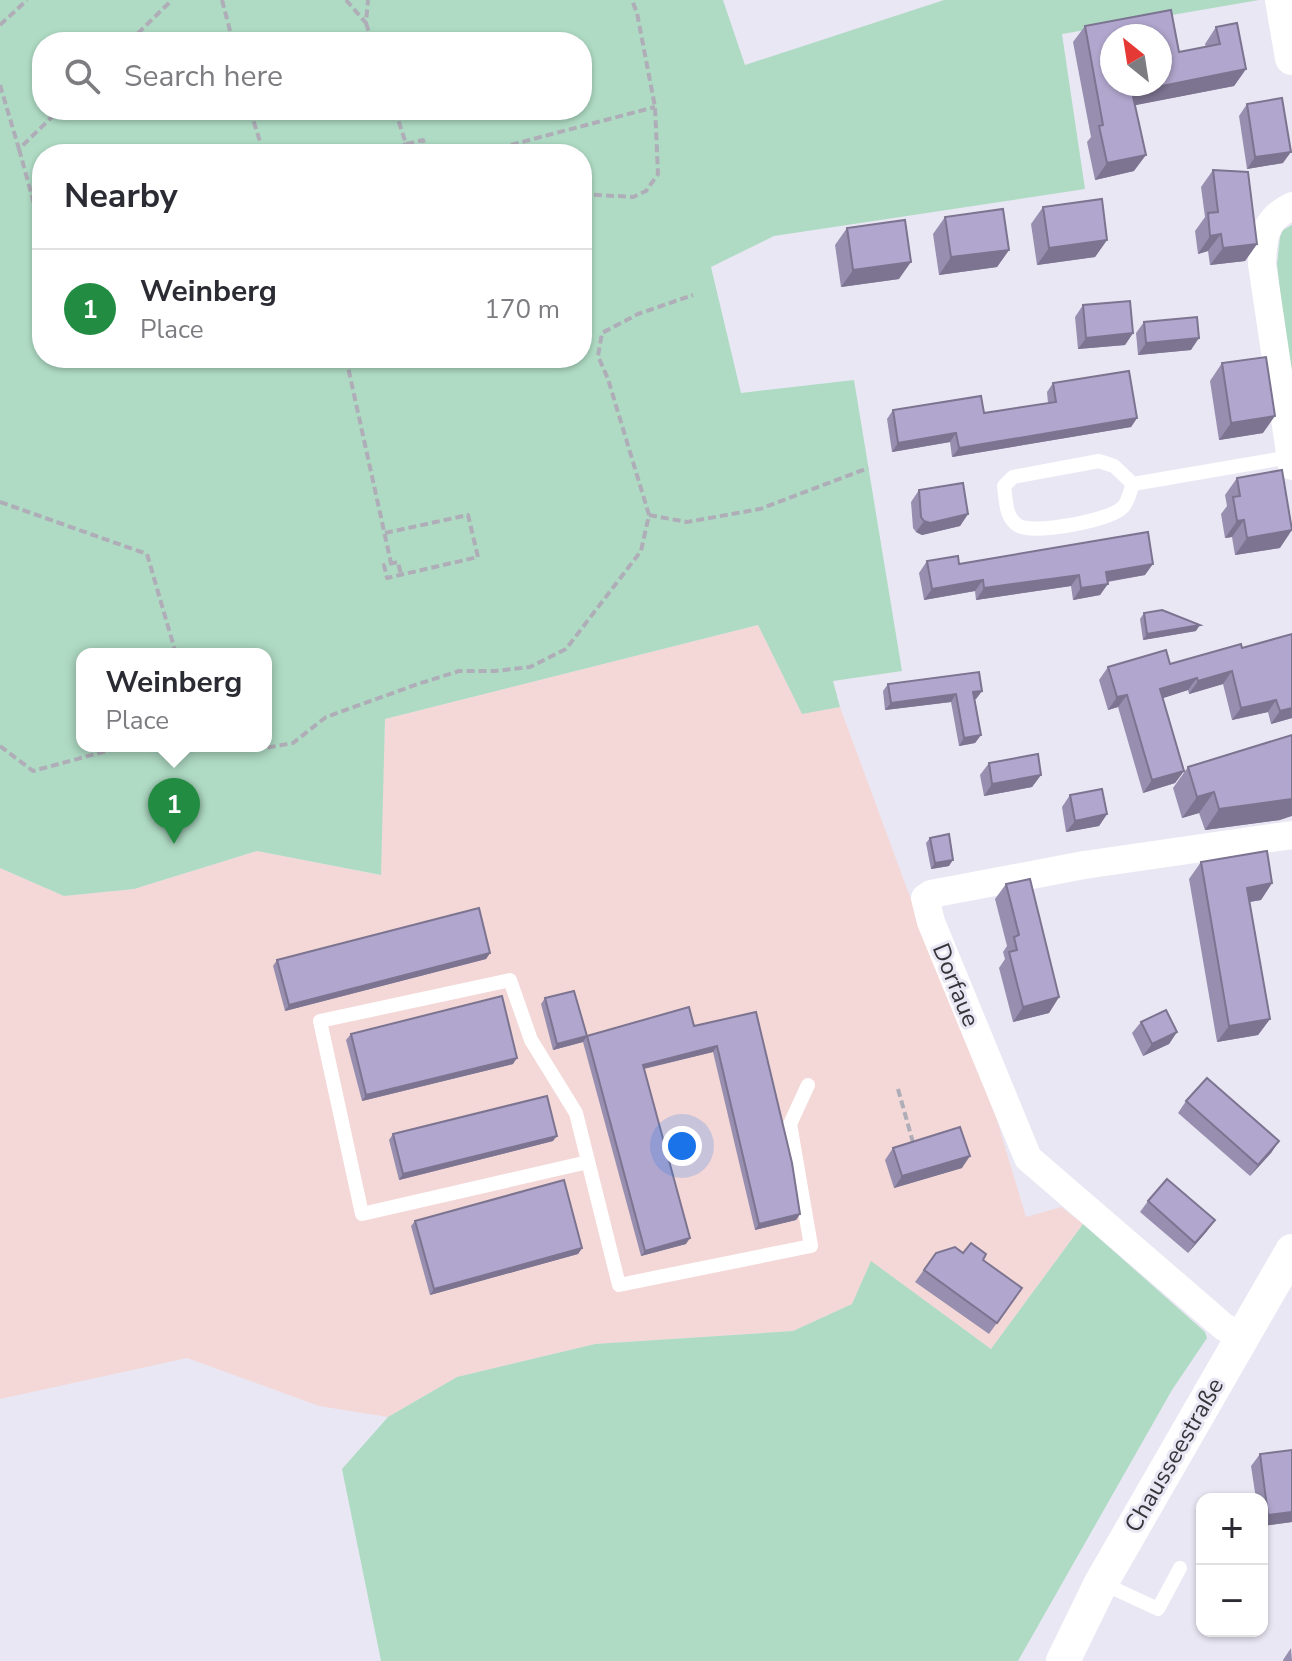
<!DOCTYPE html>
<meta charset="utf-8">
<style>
:root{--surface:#fff;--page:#f7f7f7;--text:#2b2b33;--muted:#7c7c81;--line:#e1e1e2;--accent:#228c42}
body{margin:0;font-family:"Nunito Sans",sans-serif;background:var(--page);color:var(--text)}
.controls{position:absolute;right:24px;bottom:24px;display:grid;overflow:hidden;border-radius:16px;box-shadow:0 2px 6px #0004}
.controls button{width:72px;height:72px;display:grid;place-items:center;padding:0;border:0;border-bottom:2px solid var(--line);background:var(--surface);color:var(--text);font:40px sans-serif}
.compass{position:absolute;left:1100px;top:24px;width:72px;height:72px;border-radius:50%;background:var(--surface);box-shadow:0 2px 6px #0004;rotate:330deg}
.you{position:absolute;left:682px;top:1146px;width:28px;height:28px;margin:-20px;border:6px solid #fff;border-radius:50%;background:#1a73e8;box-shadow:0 0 0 12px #1a73e833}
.badge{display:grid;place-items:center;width:52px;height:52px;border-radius:50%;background:var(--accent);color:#fff;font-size:26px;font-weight:700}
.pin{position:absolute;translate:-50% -66px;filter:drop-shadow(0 2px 4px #0008)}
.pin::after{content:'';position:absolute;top:42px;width:28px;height:24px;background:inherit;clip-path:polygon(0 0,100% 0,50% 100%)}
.popup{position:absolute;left:76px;top:648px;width:196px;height:104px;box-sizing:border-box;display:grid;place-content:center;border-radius:16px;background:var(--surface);filter:drop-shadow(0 2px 6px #0005);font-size:26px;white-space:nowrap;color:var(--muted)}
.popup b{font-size:30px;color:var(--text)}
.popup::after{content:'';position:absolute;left:50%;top:100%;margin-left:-16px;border:16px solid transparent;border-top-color:var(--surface)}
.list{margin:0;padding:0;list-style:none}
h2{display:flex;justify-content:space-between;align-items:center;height:104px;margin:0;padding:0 32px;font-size:34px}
h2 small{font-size:26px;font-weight:400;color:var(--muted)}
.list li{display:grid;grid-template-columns:52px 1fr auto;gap:24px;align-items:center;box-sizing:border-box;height:120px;padding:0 32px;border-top:2px solid var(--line)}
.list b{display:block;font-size:30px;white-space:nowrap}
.list p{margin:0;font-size:26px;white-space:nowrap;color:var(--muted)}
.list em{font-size:26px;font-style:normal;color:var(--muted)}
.icon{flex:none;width:44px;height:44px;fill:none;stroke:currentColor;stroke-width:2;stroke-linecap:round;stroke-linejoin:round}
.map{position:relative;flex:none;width:1292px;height:1661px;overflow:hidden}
.search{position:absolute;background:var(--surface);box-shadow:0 2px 6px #0004;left:32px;top:32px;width:560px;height:88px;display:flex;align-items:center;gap:20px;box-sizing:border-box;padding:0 28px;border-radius:32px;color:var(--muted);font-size:30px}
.panel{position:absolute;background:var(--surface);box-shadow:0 2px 6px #0004;left:32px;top:144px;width:560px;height:224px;border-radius:32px}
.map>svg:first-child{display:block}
.industrial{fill:#f3d8d7}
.green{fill:#afdbc4;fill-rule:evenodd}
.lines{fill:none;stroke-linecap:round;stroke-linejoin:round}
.path{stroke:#afadb7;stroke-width:4;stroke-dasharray:8 4;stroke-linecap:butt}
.service{stroke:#fff;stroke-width:14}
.minor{stroke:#fff;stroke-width:28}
.tertiary{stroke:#fff;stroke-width:34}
.wall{fill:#988fb0}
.shaded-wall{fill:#7c7490}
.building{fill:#b1a6cd;stroke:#7c7490;stroke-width:2;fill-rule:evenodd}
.labels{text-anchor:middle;stroke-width:6;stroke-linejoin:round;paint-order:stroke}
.street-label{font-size:24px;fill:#36353a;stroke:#eae7f4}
</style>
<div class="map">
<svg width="1292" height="1661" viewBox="0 0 1292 1661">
<rect width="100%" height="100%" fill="#eae7f4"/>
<path class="industrial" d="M 758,625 L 802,713 L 840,707 L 906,886 L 996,1117 L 1026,1217 L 1061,1207 L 1083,1224 L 991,1349 L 871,1262 L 852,1304 L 793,1331 L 595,1344 L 457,1377 L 388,1417 L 319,1406 L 187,1358 L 0,1399 L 0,868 L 64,896 L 134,889 L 257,851 L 380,875 L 385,719 Z"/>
<g class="green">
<path d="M 0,0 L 723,0 L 745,65 L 944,0 L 1259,0 L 1062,34 L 1085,189 L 774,236 L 711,267 L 741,393 L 854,380 L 902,671 L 833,681 L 840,707 L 802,714 L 758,625 L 385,719 L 381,875 L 257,851 L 134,889 L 64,896 L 0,868 ZM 42,42 L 582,42 L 582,110 L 42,110 ZM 42,154 L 582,154 L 582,358 L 42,358 ZM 82,654 L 266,654 L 266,746 L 82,746 Z"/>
<path d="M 1292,225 L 1292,401 L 1277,264 L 1280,237 L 1283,230 Z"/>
<path d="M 1083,1224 L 1205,1332 L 1207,1338 L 1172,1390 L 1018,1661 L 381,1661 L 342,1469 L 388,1417 L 457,1377 L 595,1344 L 793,1331 L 852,1304 L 871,1261 L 991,1349 Z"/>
</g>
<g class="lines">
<g class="path">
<path d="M 222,0 L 233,42"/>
<path d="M 346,0 L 366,23 L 368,0"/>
<path d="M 366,23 L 372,42"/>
<path d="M 0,25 L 27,0"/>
<path d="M 129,42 L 172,0"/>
<path d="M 0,85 L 19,149 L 59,110"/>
<path d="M 250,110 L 264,154"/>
<path d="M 395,110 L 406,144 L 423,140 L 427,154"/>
<path d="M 19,149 L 42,233"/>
<path d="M 381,154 L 406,144"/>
<path d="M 476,154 L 655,107"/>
<path d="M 582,194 L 633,197 L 646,191 L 658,174 L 655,107 L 637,13 L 632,0"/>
<path d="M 346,358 L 391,563"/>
<path d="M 0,502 L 147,554 L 176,654"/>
<path d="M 649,515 L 687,522 L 760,509 L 868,468"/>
<path d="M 385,533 L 468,515 L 478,557 L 387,578 L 384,565 L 398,562 L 401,575"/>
<path d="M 0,746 L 33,771 L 125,746"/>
<path d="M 256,746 L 265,748 L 293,743 L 326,717 L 418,684 L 459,671 L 495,671 L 530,667 L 566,649 L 641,551 L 649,515 L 608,379 L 598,356 L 602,333 L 638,314 L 693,295"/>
<path d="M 898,1089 L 914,1146"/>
</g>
<g class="service">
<path d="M 1133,484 C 1130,491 1128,502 1123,507 C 1110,521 1035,534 1019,526 C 1005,519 1006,499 1004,486 L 1013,477 L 1099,461 L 1114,466 L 1133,484 L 1290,457"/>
<path d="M 588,1162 L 362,1214 L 320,1021 L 510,980 L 531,1040 L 576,1113 L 619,1285 L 811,1246 L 790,1124 L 808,1085"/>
<path d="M 1102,1583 L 1158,1609 L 1180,1568"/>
</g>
<g class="minor">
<path d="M 1292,206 C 1264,220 1263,236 1262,264 L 1292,466"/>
<path d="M 1242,1336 L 1224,1327 L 1028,1158 L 931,922 L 925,898 L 931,894 L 1084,865 L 1292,835"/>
</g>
<g class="tertiary">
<path d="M 1282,0 L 1292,58"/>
<path d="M 1063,1661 L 1101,1583 L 1292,1251"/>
</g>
</g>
<g class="wall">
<path d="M 1085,26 L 1179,52 L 1206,47 L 1205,44 L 1216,27 L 1246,69 L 1234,86 L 1135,105 L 1134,171 L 1095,180 L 1087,142 L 1091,137 L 1073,42 Z"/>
<path d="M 1247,104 L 1283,163 L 1247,169 L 1239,116 Z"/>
<path d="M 1213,170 L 1257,244 L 1245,261 L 1210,265 L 1208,251 L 1198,254 L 1195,231 L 1205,217 L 1201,187 Z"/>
<path d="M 1043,207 L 1107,240 L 1095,257 L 1037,265 L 1031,224 Z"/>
<path d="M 945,217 L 1009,250 L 997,267 L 939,275 L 933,234 Z"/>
<path d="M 847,228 L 899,279 L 841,287 L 835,245 Z"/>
<path d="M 1083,305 L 1133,333 L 1125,345 L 1078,349 L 1075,317 Z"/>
<path d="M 1144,322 L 1191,350 L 1138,355 L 1136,333 Z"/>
<path d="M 1222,363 L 1263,433 L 1219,440 L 1210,381 Z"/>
<path d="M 1053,383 L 1137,418 L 1131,427 L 952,457 L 950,442 L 892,452 L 887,419 L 893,410 L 984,413 L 1048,403 L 1047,392 Z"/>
<path d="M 1237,478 L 1280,548 L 1235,555 L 1232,537 L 1225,538 L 1221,514 L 1227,506 L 1225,495 Z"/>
<path d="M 919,490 L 968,514 L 960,526 L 922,535 L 916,532 L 913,528 L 911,502 Z"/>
<path d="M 927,561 L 959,564 L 1145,575 L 1108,582 L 1100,595 L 1073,600 L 1071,586 L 976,600 L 975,591 L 924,600 L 919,573 Z"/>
<path d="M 1144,613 L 1196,631 L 1143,640 L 1140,619 Z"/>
<path d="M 1292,634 L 1292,718 L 1271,724 L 1268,712 L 1232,720 L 1223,684 L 1189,694 L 1188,690 L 1163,698 L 1184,771 L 1175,783 L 1143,793 L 1118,707 L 1108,710 L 1099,680 L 1108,667 L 1170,664 L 1242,648 Z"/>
<path d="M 888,684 L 982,691 L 976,699 L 975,699 L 981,735 L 975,743 L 959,746 L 951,702 L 885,710 L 883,691 Z"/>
<path d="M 989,763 L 1041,775 L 1032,787 L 984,796 L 980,775 Z"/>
<path d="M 1188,767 L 1280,820 L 1205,830 L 1199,813 L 1182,818 L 1173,788 Z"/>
<path d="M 1070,795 L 1107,814 L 1099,826 L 1066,832 L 1062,807 Z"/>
<path d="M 930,838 L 949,866 L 931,869 L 926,843 Z"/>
<path d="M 1201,862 L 1272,883 L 1261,900 L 1250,902 L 1270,1019 L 1258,1035 L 1217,1042 L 1189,879 Z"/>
<path d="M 1006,884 L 1059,997 L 1049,1013 L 1013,1022 L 999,968 L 1005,959 L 1003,952 L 1007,946 L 995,899 Z"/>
<path d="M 490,953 L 486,959 L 285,1011 L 273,966 L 277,960 Z"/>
<path d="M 545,998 L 587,1036 L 694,1026 L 756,1012 L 800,1214 L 796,1220 L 755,1230 L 713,1052 L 644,1069 L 686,1244 L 641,1256 L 583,1042 L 553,1050 L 541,1004 Z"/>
<path d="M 1141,1022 L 1177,1032 L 1169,1044 L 1143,1056 L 1132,1033 Z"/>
<path d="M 351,1034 L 513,1064 L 362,1101 L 346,1040 Z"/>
<path d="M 1186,1101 L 1279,1141 L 1271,1153 L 1250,1176 L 1178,1113 Z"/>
<path d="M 393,1134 L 553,1141 L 399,1180 L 389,1140 Z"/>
<path d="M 893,1148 L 962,1168 L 894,1188 L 885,1160 Z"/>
<path d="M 1148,1201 L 1207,1231 L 1188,1253 L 1140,1212 Z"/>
<path d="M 415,1221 L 582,1248 L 578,1254 L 430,1295 L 411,1226 Z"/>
<path d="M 936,1253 L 963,1253 L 983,1260 L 1022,1288 L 989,1334 L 915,1282 Z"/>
<path d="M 1292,1450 L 1292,1522 L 1262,1526 L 1262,1499 L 1256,1499 L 1251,1466 L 1260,1454 Z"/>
<path d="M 1291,1648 L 1292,1661 L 1283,1661 L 1283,1660 Z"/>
</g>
<g class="shaded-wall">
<path d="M 1246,69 L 1234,86 L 1121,108 L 1132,92 Z"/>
<path d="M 1291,152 L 1283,163 L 1247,169 L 1255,157 Z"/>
<path d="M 1146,155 L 1134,171 L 1095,180 L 1107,163 Z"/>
<path d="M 1221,234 L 1208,251 L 1198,254 L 1210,236 Z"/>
<path d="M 1107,240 L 1095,257 L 1037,265 L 1049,248 Z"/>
<path d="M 1257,244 L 1245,261 L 1210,265 L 1223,248 Z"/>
<path d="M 1009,250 L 997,267 L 939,275 L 951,257 Z"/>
<path d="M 911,262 L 899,279 L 841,287 L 853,270 Z"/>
<path d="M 1133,333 L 1125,345 L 1078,349 L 1086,338 Z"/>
<path d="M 1199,338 L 1191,350 L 1138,355 L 1146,343 Z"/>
<path d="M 1275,416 L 1263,433 L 1219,440 L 1231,423 Z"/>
<path d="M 1137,418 L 1131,427 L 952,457 L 959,448 Z"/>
<path d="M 956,433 L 950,442 L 892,452 L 898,443 Z"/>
<path d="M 968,514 L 960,526 L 922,535 L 916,532 L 924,521 Z"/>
<path d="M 1244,520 L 1232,537 L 1225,538 L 1237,521 Z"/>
<path d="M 1292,530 L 1280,548 L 1235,555 L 1247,538 Z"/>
<path d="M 1153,564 L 1145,575 L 1098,583 L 1106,572 Z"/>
<path d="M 1079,575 L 1071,586 L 976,600 L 984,588 Z"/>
<path d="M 983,580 L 975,591 L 924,600 L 932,589 Z"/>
<path d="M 1108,584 L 1100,595 L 1073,600 L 1081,588 Z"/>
<path d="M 1200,625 L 1196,631 L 1143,640 L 1147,634 Z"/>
<path d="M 1232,671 L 1223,684 L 1189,694 L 1198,681 Z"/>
<path d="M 1197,678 L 1188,690 L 1151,702 L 1160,689 Z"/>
<path d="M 982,691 L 976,699 L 968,700 L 973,692 Z"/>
<path d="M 956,694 L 951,702 L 885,710 L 891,703 Z"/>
<path d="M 1127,695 L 1118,707 L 1108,710 L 1117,697 Z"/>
<path d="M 1276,700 L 1268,712 L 1232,720 L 1241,708 Z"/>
<path d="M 1292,708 L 1292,718 L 1271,724 L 1280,711 Z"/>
<path d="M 981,735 L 975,743 L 959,746 L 964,738 Z"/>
<path d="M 1184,771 L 1175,783 L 1143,793 L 1152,780 Z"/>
<path d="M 1041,775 L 1032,787 L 984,796 L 992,784 Z"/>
<path d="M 1214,792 L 1199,813 L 1182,818 L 1197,797 Z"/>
<path d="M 1292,799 L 1292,816 L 1280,820 L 1205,830 L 1219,809 Z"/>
<path d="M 1107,814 L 1099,826 L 1066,832 L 1075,821 Z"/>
<path d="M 953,860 L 949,866 L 931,869 L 935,863 Z"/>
<path d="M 1272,883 L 1261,900 L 1236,904 L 1247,888 Z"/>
<path d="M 490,953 L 486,959 L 285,1011 L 289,1005 Z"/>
<path d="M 1059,997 L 1049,1013 L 1013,1022 L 1023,1007 Z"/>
<path d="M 1270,1019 L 1258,1035 L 1217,1042 L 1229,1026 Z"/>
<path d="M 1177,1032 L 1169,1044 L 1143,1056 L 1152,1044 Z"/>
<path d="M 587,1036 L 583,1042 L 553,1050 L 557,1044 Z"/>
<path d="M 717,1046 L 713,1052 L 638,1070 L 643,1065 Z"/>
<path d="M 517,1058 L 513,1064 L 362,1101 L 366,1095 Z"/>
<path d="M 557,1136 L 553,1141 L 399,1180 L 403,1174 Z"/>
<path d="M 1279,1141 L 1271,1153 L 1250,1176 L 1258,1165 Z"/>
<path d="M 970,1156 L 962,1168 L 894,1188 L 902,1176 Z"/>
<path d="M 800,1214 L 796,1220 L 755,1230 L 759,1224 Z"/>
<path d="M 1215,1220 L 1207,1231 L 1188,1253 L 1195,1243 Z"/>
<path d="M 690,1238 L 686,1244 L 641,1256 L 645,1251 Z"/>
<path d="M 582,1248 L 578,1254 L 430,1295 L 434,1289 Z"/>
<path d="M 1292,1512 L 1292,1522 L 1262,1526 L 1262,1523 L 1268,1515 Z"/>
</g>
<g class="building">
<path d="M 1171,10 L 1179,52 L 1220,44 L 1216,27 L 1237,23 L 1246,69 L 1132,92 L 1146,155 L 1107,163 L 1099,126 L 1103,125 L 1085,26 ZM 1112,36 L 1160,36 L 1160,84 L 1112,84 Z"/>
<path d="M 1282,98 L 1291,152 L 1255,157 L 1247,104 Z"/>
<path d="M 1213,170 L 1248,172 L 1257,244 L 1223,248 L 1221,234 L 1210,236 L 1208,213 L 1218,212 Z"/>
<path d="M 1102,199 L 1107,240 L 1049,248 L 1043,207 Z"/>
<path d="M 1003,209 L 1009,250 L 951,257 L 945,217 Z"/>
<path d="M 905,220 L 911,262 L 853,270 L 847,228 Z"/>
<path d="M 1130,301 L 1133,333 L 1086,338 L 1083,305 Z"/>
<path d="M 1197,317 L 1199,338 L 1146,343 L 1144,322 Z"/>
<path d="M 1266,357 L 1275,416 L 1231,423 L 1222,363 Z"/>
<path d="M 1129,371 L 1137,418 L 959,448 L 956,433 L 898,443 L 893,410 L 981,396 L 984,413 L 1056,402 L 1053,383 Z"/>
<path d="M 1282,470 L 1292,530 L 1247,538 L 1244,520 L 1237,521 L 1233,497 L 1240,496 L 1237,478 Z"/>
<path d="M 963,483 L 968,514 L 930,523 L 924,521 L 921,517 L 919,490 Z"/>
<path d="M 1148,532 L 1153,564 L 1106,572 L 1108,584 L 1081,588 L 1079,575 L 984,588 L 983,580 L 932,589 L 927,561 L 958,556 L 959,564 Z"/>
<path d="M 1162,610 L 1200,625 L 1147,634 L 1144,613 Z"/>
<path d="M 1292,634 L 1292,708 L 1280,711 L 1276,700 L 1241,708 L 1232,671 L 1198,681 L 1197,678 L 1160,689 L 1184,771 L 1152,780 L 1127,695 L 1117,697 L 1108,667 L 1166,650 L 1170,664 L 1241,644 L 1242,648 Z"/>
<path d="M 979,672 L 982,691 L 973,692 L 981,735 L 964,738 L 956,694 L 891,703 L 888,684 Z"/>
<path d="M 1292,735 L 1292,799 L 1219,809 L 1214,792 L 1197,797 L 1188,767 Z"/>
<path d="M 1038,754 L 1041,775 L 992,784 L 989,763 Z"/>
<path d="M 1102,789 L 1107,814 L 1075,821 L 1070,795 Z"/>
<path d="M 949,834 L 953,860 L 935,863 L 930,838 Z"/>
<path d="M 1267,851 L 1272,883 L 1247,888 L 1270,1019 L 1229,1026 L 1201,862 Z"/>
<path d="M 1030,879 L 1059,997 L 1023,1007 L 1009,952 L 1017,950 L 1014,937 L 1019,935 L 1006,884 Z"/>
<path d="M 479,908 L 490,953 L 289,1005 L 277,960 Z"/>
<path d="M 574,991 L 587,1036 L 557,1044 L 545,998 Z"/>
<path d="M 502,996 L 517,1058 L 366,1095 L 351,1034 Z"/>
<path d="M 689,1007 L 694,1026 L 756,1012 L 792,1163 L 800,1214 L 759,1224 L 717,1046 L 643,1065 L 690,1238 L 645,1251 L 587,1036 Z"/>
<path d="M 1166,1010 L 1177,1032 L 1152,1044 L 1141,1022 Z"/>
<path d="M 1207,1078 L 1279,1141 L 1258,1165 L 1186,1101 Z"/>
<path d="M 547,1096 L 557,1136 L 403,1174 L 393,1134 Z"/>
<path d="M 960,1127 L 970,1156 L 902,1176 L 893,1148 Z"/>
<path d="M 1167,1179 L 1215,1220 L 1195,1243 L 1148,1201 Z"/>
<path d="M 564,1180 L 582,1248 L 434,1289 L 415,1221 Z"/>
<path d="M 971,1243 L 986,1254 L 983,1260 L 1022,1288 L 997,1323 L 924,1270 L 936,1253 L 955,1247 L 963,1253 Z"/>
<path d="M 1292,1450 L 1292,1512 L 1268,1515 L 1260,1454 Z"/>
</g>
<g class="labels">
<g class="street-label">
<text transform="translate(956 985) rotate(68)" y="8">Dorfaue</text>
<text transform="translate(1174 1455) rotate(-60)" y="8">Chausseestraße</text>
</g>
</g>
</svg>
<div class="controls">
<button>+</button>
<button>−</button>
</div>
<svg class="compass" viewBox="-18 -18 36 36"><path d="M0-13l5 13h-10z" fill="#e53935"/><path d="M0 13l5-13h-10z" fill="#7c7c81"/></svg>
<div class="you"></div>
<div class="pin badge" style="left:174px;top:844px">1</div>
<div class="popup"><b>Weinberg</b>Place</div>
<div class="search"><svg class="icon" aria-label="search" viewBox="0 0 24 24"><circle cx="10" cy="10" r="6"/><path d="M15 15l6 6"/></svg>Search here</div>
<section class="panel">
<h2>Nearby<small></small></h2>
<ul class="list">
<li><span class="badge">1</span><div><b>Weinberg</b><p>Place</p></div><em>170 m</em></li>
</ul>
</section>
</div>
